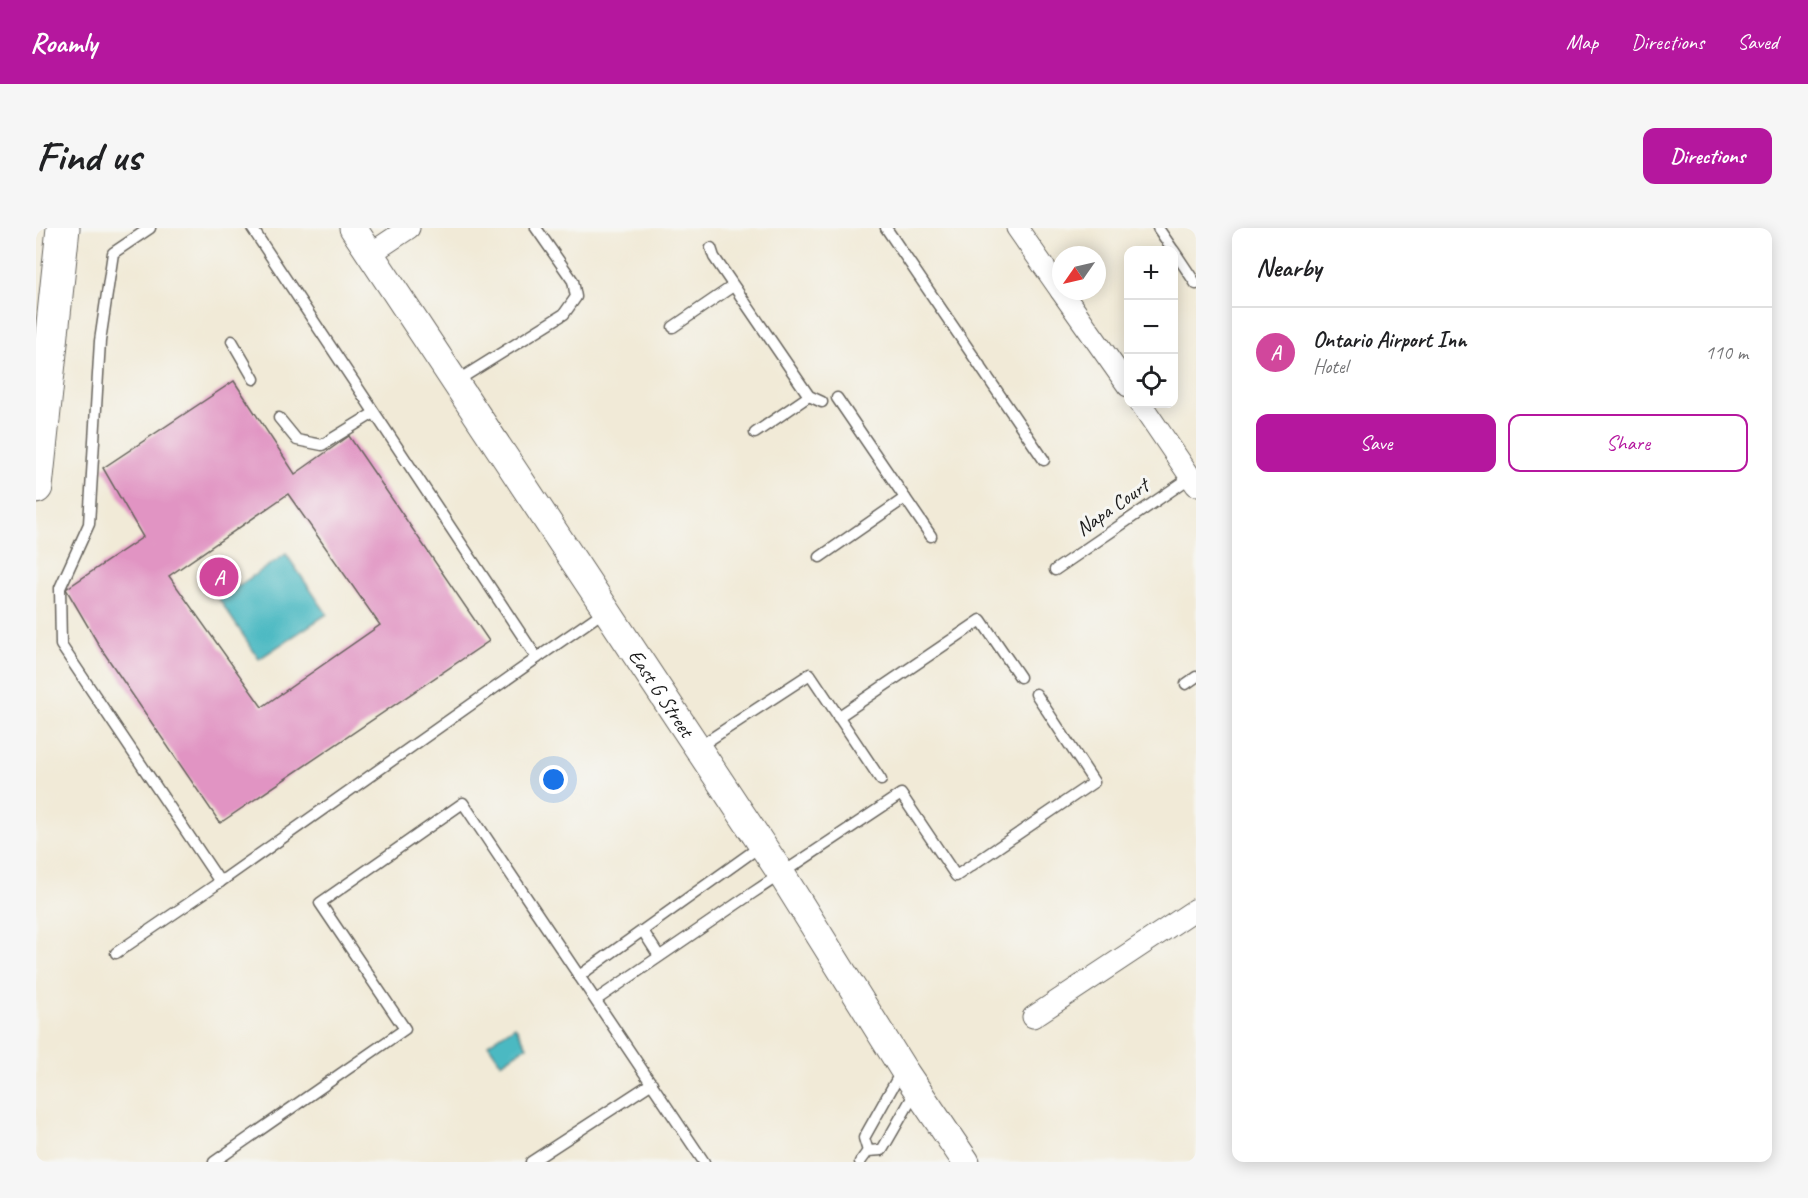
<!DOCTYPE html>
<meta charset="utf-8">
<style>
:root{--surface:#fff;--page:#f6f6f6;--text:#202124;--muted:#757577;--line:#e0e0e0;--accent:#b5179e}
body{margin:0;font-family:Caveat,sans-serif;background:var(--page);color:var(--text)}
.controls{position:absolute;right:18px;top:18px;display:grid;overflow:hidden;border-radius:12px;box-shadow:0 3px 15px #0003}
.controls button{width:54px;height:54px;display:grid;place-items:center;padding:0;border:0;border-bottom:2px solid var(--line);background:var(--surface);color:var(--text);font:30px sans-serif}
.compass{position:absolute;left:1016px;top:18px;width:54px;height:54px;border-radius:50%;background:var(--surface);box-shadow:0 3px 15px #0003;rotate:236deg}
.you{position:absolute;left:518px;top:552px;width:21px;height:21px;margin:-15px;border:4px solid #fff;border-radius:50%;background:#1a73e8;box-shadow:0 0 0 9px #1a73e833}
.badge{display:grid;place-items:center;width:39px;height:39px;border-radius:50%;background:var(--accent);color:#fff;font-size:20px;font-weight:700}
.pin{position:absolute;translate:-50% -50%;border:3px solid #fff;box-shadow:0 2px 6px #0006}
.list{margin:0;padding:0;list-style:none}
h2{display:flex;justify-content:space-between;align-items:center;height:78px;margin:0;padding:0 24px;font-size:26px}
h2 small{font-size:20px;font-weight:400;color:var(--muted)}
.list li{display:grid;grid-template-columns:39px 1fr auto;gap:18px;align-items:center;box-sizing:border-box;height:90px;padding:0 24px;border-top:2px solid var(--line)}
.list b{display:block;font-size:22px;white-space:nowrap}
.list p{margin:0;font-size:20px;white-space:nowrap;color:var(--muted)}
.list em{font-size:20px;font-style:normal;color:var(--muted)}
.actions{display:flex;gap:12px;padding:18px 24px}
.actions a{flex:1;padding:14px 0;border:2px solid var(--accent);border-radius:12px;text-align:center;font-size:21px;color:var(--accent)}
.actions .main{background:var(--accent);color:#fff}
.icon{flex:none;width:33px;height:33px;fill:none;stroke:currentColor;stroke-width:2;stroke-linecap:round;stroke-linejoin:round}
.map{position:relative;flex:none;width:1160px;height:934px;overflow:hidden;border-radius:12px}
header{display:flex;align-items:center;gap:36px;box-sizing:border-box;height:84px;padding:0 30px;background:var(--accent);color:#fff}
header strong{font-size:28px}
nav{display:flex;gap:33px;margin-inline-start:auto;font-size:21px}
.intro{display:flex;align-items:center;justify-content:space-between;box-sizing:border-box;height:144px;padding:0 36px}
h1{margin:0;font-size:42px}
.button{padding:15px 27px;border-radius:12px;background:var(--accent);color:#fff;font-size:21px;font-weight:700}
main{display:flex;gap:36px;padding:0 36px}
aside{flex:1;background:var(--surface);border-radius:12px;box-shadow:0 3px 15px #0003}
.map>svg:first-child{display:block}
.water{fill:#4bb9c2;stroke:#346a6f;stroke-width:1.5}
.building{fill:#e194c3;fill-rule:evenodd}
.lines{fill:none;stroke-linecap:round;stroke-linejoin:round}
.service-casing{stroke:#67645d;stroke-width:13}
.minor-casing{stroke:#67645d;stroke-width:23}
.tertiary-casing{stroke:#67645d;stroke-width:29}
.motorway-casing{stroke:#67645d;stroke-width:35}
.service{stroke:#fff;stroke-width:10}
.minor{stroke:#fff;stroke-width:21}
.tertiary{stroke:#fff;stroke-width:27}
.motorway{stroke:#fff;stroke-width:33}
.labels{text-anchor:middle;stroke-width:6;stroke-linejoin:round;paint-order:stroke}
.street-label{font-size:21px;fill:#1c1c1c;stroke:#f6f6f2}
</style>
<header>
<strong>Roamly</strong>
<nav><a>Map</a><a>Directions</a><a>Saved</a></nav>
</header>
<div class="intro"><h1>Find us</h1><a class="button">Directions</a></div>
<main>
<div class="map">
<svg width="1160" height="934" viewBox="0 0 1160 934">
<rect width="100%" height="100%" fill="#f6f6f2"/>
<filter id="ink" filterUnits="userSpaceOnUse"><feTurbulence type="fractalNoise" baseFrequency=".0167" numOctaves="2"/><feDisplacementMap in="SourceGraphic" scale="12" xChannelSelector="R" yChannelSelector="G"/><feConvolveMatrix kernelMatrix="1 2 1 2 8 2 1 2 1" color-interpolation-filters="sRGB"/></filter>
<filter id="wash" filterUnits="userSpaceOnUse"><feTurbulence type="fractalNoise" baseFrequency=".008" numOctaves="4" result="noise"/><feDisplacementMap in="SourceGraphic" scale="24" xChannelSelector="R" yChannelSelector="G"/><feGaussianBlur stdDeviation="1.35" result="paint"/><feColorMatrix in="noise" values="0 0 0 0 0 0 0 0 0 0 0 0 0 0 0 0 0 1.4 0 .05"/><feComposite in="paint" operator="in"/></filter>
<g filter="url(#wash)">
<rect width="100%" height="100%" fill="#f1ead7"/>
<g class="water">
<path d="M 250,326 L 291,386 L 223,431 L 183,371 Z"/>
<path d="M 479,798 L 491,818 L 465,835 L 452,816 Z"/>
</g>
<g id="blocks">
<path class="building" d="M 198,153 L 259,246 L 313,208 L 453,413 L 184,595 L 64,419 L 30,361 L 107,309 L 67,240 ZM 252,266 L 344,397 L 226,479 L 133,348 Z"/>
</g>
</g>
<g filter="url(#ink)">
<use href="#blocks" fill-opacity="0" stroke="#67645d" stroke-width="1.5"/>
<g class="lines">
<g class="service-casing">
<g id="service">
<path d="M 114,0 L 77,25 L 64,113 L 53,296 L 24,360 L 25,417 L 184,654 L 501,430 L 216,0"/>
<path d="M 850,0 L 1008,232"/>
<path d="M 1122,0 L 1137,22"/>
<path d="M 675,20 L 678,29 L 773,168 L 786,174"/>
<path d="M 1138,23 L 1160,56"/>
<path d="M 637,99 L 697,58"/>
<path d="M 196,113 L 218,151"/>
<path d="M 419,154 L 528,86 L 540,69 L 537,53 L 500,0"/>
<path d="M 801,170 L 895,308"/>
<path d="M 243,190 L 261,212 L 286,217 L 338,185"/>
<path d="M 719,205 L 773,168"/>
<path d="M 784,329 L 869,270"/>
<path d="M 1019,342 L 1155,249"/>
<path d="M 501,430 L 570,382"/>
<path d="M 1150,456 L 1160,449"/>
<path d="M 802,489 L 945,392 L 984,449"/>
<path d="M 661,520 L 774,446 L 845,552"/>
<path d="M 607,703 L 623,728"/>
<path d="M 80,725 L 184,654"/>
<path d="M 543,748 L 726,617"/>
<path d="M 560,772 L 715,666 L 865,566 L 920,648 L 1058,554 L 1000,466"/>
<path d="M 832,923 L 828,910 L 865,844"/>
<path d="M 178,934 L 369,801 L 284,675 L 427,575 L 668,934"/>
<path d="M 495,934 L 616,855"/>
<path d="M 824,934 L 832,923 L 846,922 L 880,863"/>
</g>
</g>
<g class="minor-casing">
<g id="minor">
<path d="M 981,0 L 1025,63"/>
<path d="M 334,26 L 373,0"/>
<path d="M 1025,63 L 1092,158"/>
<path d="M 1105,176 L 1160,257"/>
<path d="M 997,789 L 1160,681"/>
</g>
</g>
<g class="tertiary-casing">
<g id="tertiary">
<path id="s1" d="M 317,0 L 746,647 L 867,841 L 930,934"/>
</g>
</g>
<g class="motorway-casing">
<path id="motorway" d="M 0,259 L 27,0"/>
</g>
<use href="#service" class="service"/>
<use href="#minor" class="minor"/>
<use href="#tertiary" class="tertiary"/>
<use href="#motorway" class="motorway"/>
</g>
</g>
<g class="labels">
<g class="street-label">
<text transform="translate(1076 279) rotate(-35)" y="7">Napa Court</text>
<text dy="7" stroke="none"><textPath href="#s1" startOffset="558">East G Street</textPath></text>
</g>
</g>
</svg>
<div class="controls">
<button>+</button>
<button>−</button>
<button><svg class="icon" aria-label="locate" viewBox="0 0 24 24"><circle cx="12" cy="12" r="6"/><path d="M12 2v4M12 18v4M2 12h4M18 12h4"/></svg></button>
</div>
<svg class="compass" viewBox="-18 -18 36 36"><path d="M0-13l5 13h-10z" fill="#e53935"/><path d="M0 13l5-13h-10z" fill="#757577"/></svg>
<div class="you"></div>
<div class="pin badge" style="left:183px;top:349px;background:#d1479c">A</div>
</div>
<aside>
<h2>Nearby<small></small></h2>
<ul class="list">
<li><span class="badge" style="background:#d1479c">A</span><div><b>Ontario Airport Inn</b><p>Hotel</p></div><em>110 m</em></li>
</ul>
<div class="actions"><a class="main">Save</a><a>Share</a></div>
</aside>
</main>
